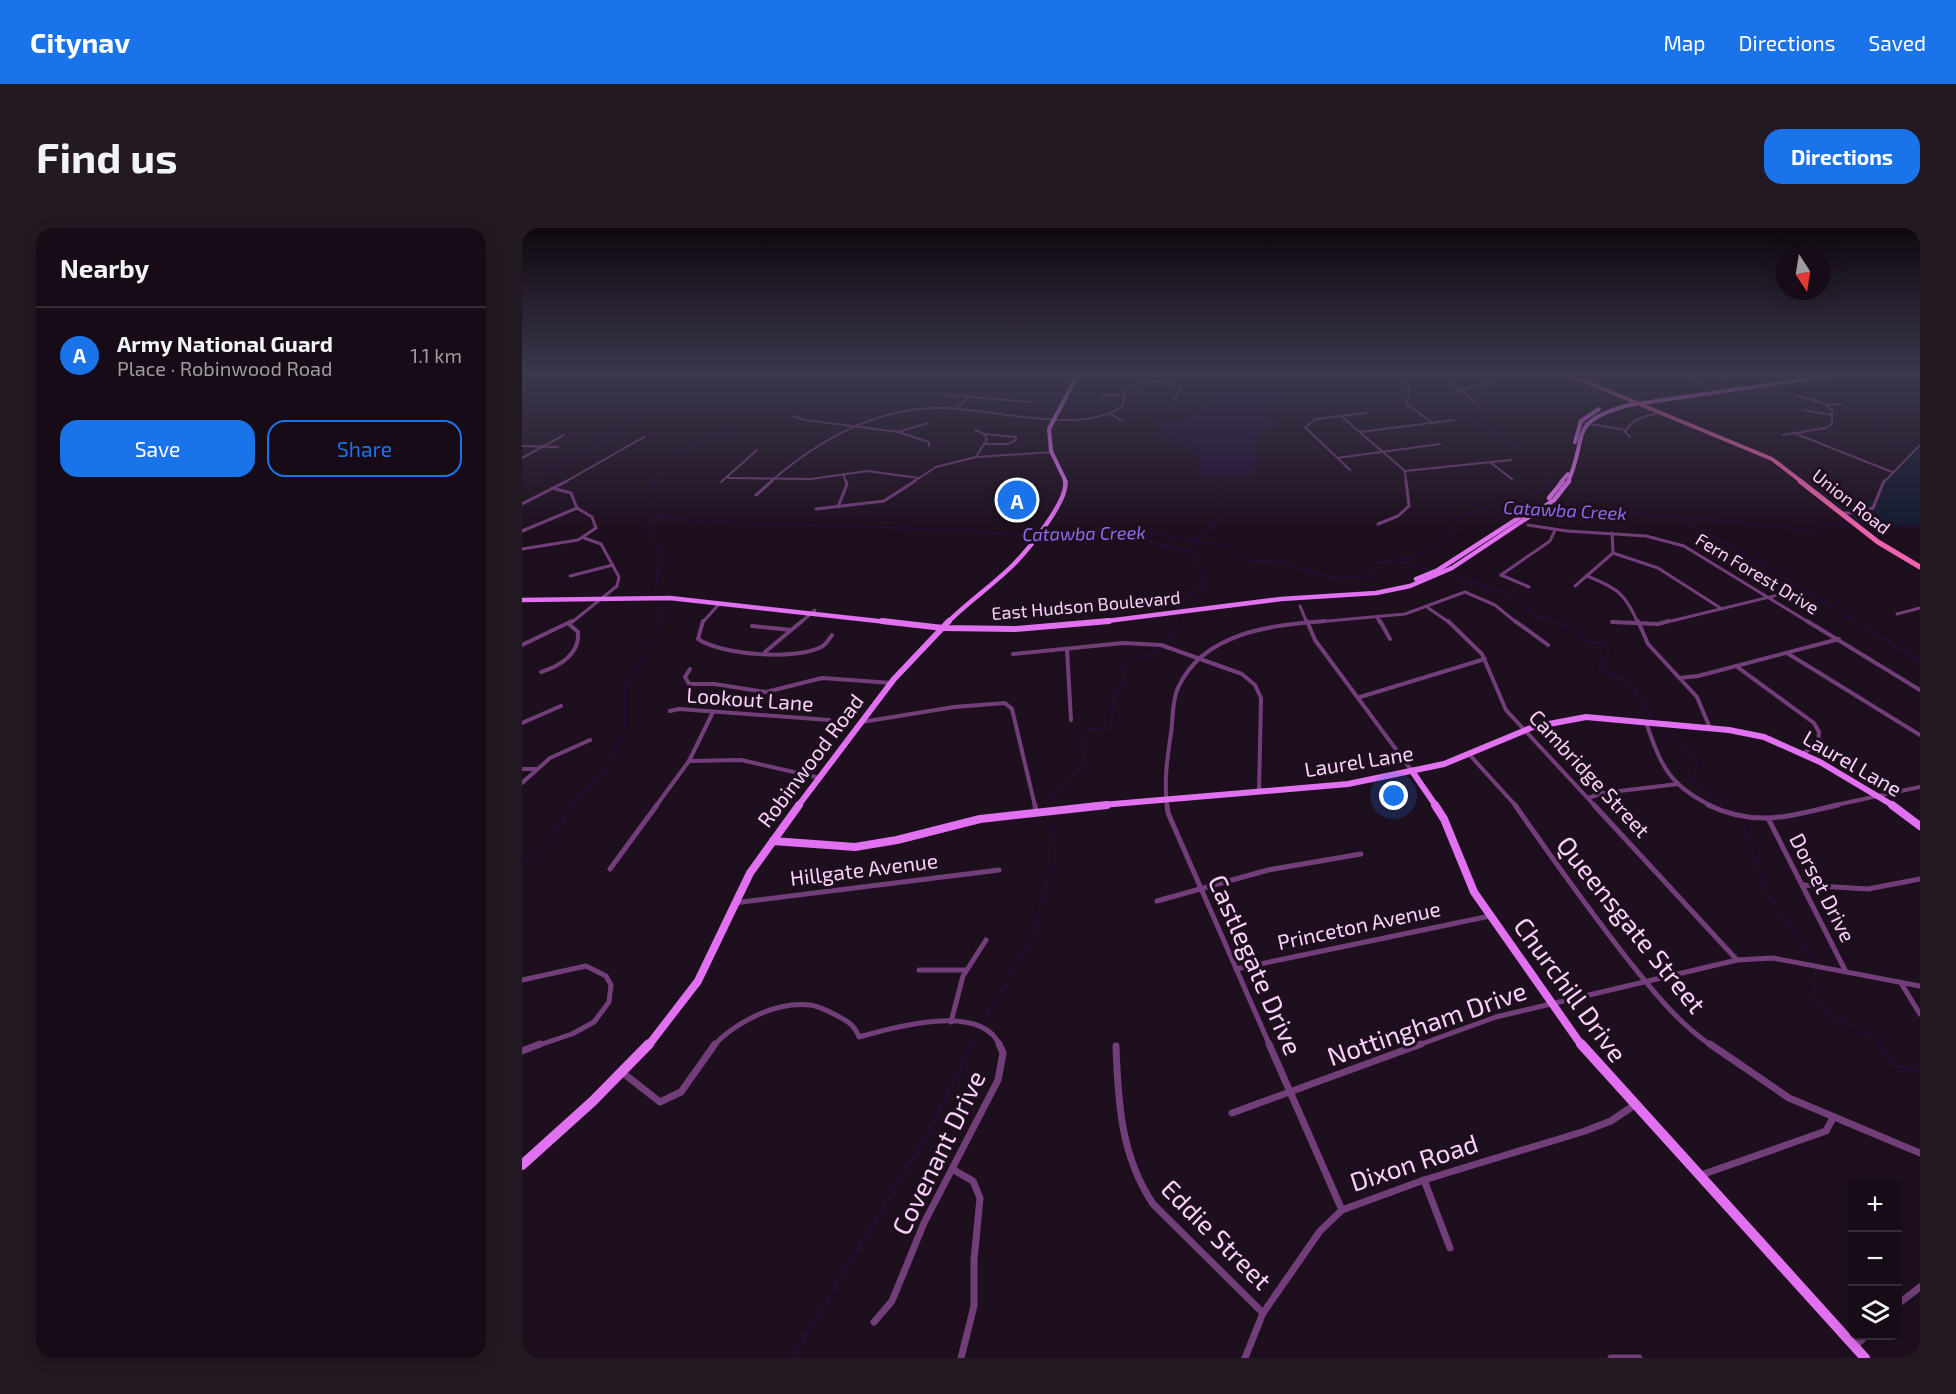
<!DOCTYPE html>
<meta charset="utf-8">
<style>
:root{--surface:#160b16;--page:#231923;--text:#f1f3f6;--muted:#9e9ba1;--line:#352b35;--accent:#1a73e8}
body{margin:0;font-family:"Exo 2",sans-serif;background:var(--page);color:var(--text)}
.controls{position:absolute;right:18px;bottom:18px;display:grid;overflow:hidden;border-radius:12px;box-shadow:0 3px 15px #0003}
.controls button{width:54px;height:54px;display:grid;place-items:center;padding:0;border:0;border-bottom:2px solid var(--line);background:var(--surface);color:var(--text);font:30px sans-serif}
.compass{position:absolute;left:1254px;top:18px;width:54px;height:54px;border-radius:50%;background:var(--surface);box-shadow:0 3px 15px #0003;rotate:168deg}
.you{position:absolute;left:872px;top:568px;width:21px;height:21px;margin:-15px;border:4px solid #fff;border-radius:50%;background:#1a73e8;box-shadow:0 0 0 9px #1a73e833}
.badge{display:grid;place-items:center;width:39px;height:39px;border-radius:50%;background:var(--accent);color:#fff;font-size:20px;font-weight:700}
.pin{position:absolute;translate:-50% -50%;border:3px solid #fff;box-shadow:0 2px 6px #0006}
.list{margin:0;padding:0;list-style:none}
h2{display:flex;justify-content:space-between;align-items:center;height:78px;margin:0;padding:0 24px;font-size:26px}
h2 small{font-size:20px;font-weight:400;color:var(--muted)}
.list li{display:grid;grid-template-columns:39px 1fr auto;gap:18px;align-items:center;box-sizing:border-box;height:96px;padding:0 24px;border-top:2px solid var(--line)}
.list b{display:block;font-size:22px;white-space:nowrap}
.list p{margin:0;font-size:20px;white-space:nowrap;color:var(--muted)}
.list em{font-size:20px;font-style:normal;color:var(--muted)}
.actions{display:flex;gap:12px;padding:18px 24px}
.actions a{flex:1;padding:14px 0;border:2px solid var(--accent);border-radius:18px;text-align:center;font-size:21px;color:var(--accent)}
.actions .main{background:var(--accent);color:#fff}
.icon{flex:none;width:33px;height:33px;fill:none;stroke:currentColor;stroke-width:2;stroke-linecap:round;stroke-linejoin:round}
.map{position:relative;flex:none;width:1398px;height:1130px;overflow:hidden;border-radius:18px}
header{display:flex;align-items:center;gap:36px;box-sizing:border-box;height:84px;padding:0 30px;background:var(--accent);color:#fff}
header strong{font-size:28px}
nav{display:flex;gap:33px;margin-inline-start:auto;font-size:21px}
.intro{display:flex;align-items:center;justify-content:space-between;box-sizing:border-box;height:144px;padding:0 36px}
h1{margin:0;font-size:42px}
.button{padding:15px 27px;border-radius:18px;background:var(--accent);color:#fff;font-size:21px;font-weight:700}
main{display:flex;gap:36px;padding:0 36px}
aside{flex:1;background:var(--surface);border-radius:18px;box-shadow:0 3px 15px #0003}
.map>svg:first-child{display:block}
.green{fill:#151b2f}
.water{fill:#220e38}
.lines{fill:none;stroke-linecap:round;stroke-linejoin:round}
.stream-far1{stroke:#220e38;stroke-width:1.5}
.stream{stroke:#220e38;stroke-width:2}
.street-far4{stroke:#723e79;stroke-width:2}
.street-far3{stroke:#723e79;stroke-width:3}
.street-far2{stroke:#723e79;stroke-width:4}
.street-far1{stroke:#723e79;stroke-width:5}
.street{stroke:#723e79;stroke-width:7}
.secondary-far4{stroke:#e171f1;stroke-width:4}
.secondary-far3{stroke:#e171f1;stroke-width:4.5}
.secondary-far2{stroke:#e171f1;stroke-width:6}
.secondary-far1{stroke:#e171f1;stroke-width:8}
.secondary{stroke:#e171f1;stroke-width:10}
.primary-far1{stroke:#ef63ac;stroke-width:4}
.primary{stroke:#ef63ac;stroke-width:5}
.labels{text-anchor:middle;stroke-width:6;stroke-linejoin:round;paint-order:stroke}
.far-street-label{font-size:18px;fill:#f9d1fa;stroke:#1e0f1e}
.far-water-label{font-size:18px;font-style:italic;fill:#9469f0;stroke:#1e0f1e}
.street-label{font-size:21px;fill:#f9d1fa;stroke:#1e0f1e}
.near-street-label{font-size:26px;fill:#f9d1fa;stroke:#1e0f1e}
</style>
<header>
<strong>Citynav</strong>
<nav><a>Map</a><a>Directions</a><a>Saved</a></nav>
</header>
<div class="intro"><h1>Find us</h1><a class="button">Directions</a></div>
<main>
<aside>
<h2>Nearby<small></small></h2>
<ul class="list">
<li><span class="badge">A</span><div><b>Army National Guard</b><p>Place · Robinwood Road</p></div><em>1.1 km</em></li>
</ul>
<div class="actions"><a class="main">Save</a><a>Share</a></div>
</aside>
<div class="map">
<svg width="1398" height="1130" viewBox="0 0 1398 1130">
<rect width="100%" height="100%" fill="#1e0f1e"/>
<path class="green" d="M 1398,219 L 1398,298 L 1337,295 L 1312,275 L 1356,272 L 1364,253 Z"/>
<path class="water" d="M 676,146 L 722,146 L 728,158 L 756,162 L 801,160 L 743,177 L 740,186 L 751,192 L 754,198 L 741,202 L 733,209 L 735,232 L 731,246 L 677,247 L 677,227 L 660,214 L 643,210 L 639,201 L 641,200 L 632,195 C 653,192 667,196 682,176 L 678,169 L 688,156 Z"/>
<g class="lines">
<g class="stream-far1">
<path d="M 1214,146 L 1245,152"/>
<path d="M 1261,157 L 1365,182"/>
<path d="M 913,160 L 913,164 L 908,167 C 929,190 934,185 960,198 C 985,212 1012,230 1029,254 L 1021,262 L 982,278"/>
<path d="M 206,175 L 307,173 L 413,155 L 434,146"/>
<path d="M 0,188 C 60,176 146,158 206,169 L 206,178 L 201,188 L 206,191 L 201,206 L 151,229 L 149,235 L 139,241 L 140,246 L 128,255 L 135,261 L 128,271 L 140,286"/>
<path d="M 1377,232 L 1370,224 L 1370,215 L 1361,199 L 1365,182 L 1362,173 L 1385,167 L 1390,158 L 1385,146"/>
<path d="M 1383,235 L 1398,244"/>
<path d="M 0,253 L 69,221 L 111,190 L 104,184 L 87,178 L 85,173"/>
<path d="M 1022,280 L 1195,292 L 1284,302 L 1314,296 L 1327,297"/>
<path d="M 141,287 L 170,293 L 439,302 L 514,308"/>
<path d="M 1161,292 L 1233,332 L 1398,433"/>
<path d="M 1342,297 L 1398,298"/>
<path d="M 624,306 L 630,315 L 670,324 L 684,357 L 663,369 L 658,379"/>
<path d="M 519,308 L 588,303 L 637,306 L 679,315 L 702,316 L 724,332 L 760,335 L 813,350 L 848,348 L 852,336 L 895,329 L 936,301 L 931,294 C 952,275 992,276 1018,279"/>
<path d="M 671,313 C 695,303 697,283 699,260 L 686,252"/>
<path d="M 877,334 L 908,342"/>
<path d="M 928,347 L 987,367 L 1016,389 L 1044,398 L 1064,414 L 1083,416 L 1087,426 L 1077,437 L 1078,440 L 1110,457 L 1131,491"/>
<path d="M 133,362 L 141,324 L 124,300 L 128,294 L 140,287"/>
<path d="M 643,416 L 661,395 L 662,389"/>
<path d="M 1136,499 L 1175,534 L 1171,552 L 1200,577"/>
<path d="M 533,574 L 529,570 C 555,547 564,543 562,506 L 569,501 L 588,500 L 594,466 L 602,453 L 600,440 C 611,429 628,430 640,419"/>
<path d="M 1221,596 L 1246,668 L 1290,733"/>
<path d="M 0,638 L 32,606 L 58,567 L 80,545 L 94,523 L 103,501 L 103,460 L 136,402 L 142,374"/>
<path d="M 1294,740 C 1293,749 1290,759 1292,768 C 1297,793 1344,795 1359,818"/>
<path d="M 462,792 L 511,708 L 524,654 L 533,632 L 532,598 L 535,590"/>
<path d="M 449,818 L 457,802"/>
</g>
<g class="stream">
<path d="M 1358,816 C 1371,839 1372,841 1398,842"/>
<path d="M 270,1130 L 410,899 L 450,816"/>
</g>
<g class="street-far4">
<path d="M 190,146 L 223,149"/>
<path d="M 804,146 L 816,149"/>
<path d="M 883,146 L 888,165 L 884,176 L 911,195"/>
<path d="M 937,146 L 932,152 L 932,158 L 954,174"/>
<path d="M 1168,146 L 1169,150 L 1178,155"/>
<path d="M 1190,146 L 1208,151"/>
<path d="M 61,148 L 111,149 L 138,146"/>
<path d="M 936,162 L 975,152"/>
<path d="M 425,167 L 509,174"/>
<path d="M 579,167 L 602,167"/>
<path d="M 1305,177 L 1319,176"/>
<path d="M 433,181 L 447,169"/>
<path d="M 1281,182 L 1310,187"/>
<path d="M 587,185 L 600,193"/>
<path d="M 271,188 L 283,192 L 376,204 L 407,214 L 407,218"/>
<path d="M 819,188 L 883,243 L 884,254"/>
<path d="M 1062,195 L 1104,202"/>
<path d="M 453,202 L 462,206"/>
<path d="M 376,204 L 406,195"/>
<path d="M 838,204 L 932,192"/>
<path d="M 1272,205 L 1370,244"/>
<path d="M 462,206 L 494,209 L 494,212 L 486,216 L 462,216 L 465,212 Z"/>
<path d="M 1261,207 L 1303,200 L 1310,196 L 1310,182 L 1303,176 L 1274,167"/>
<path d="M 1108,209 L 1103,204 C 1111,189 1124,188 1139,185"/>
<path d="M 462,216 L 454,229 L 531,224"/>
<path d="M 0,218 L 36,219"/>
<path d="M 0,230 L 42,207"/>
<path d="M 815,230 L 918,216"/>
<path d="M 969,235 L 990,251"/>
<path d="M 828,242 L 783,199 L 794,191 L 844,185"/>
<path d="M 883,243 L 989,232"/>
<path d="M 321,246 L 324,254"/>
<path d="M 206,250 L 289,251 L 345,243 L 397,250"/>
<path d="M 43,254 L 122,209"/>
<path d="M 199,254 L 235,222"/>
<path d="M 248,254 C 297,212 350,181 416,180 C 469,179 556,209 601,178 L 603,160 L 629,152 L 657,158 L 659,162 L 652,172"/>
<path d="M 391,254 L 414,239 L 454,229"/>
<path d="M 1362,254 L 1398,217"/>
</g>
<g class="street-far3">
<path d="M 234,267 L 250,253"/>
<path d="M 0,276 L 45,253"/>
<path d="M 316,279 L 325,256 L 324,253"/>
<path d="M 294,281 L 362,273 L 393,253"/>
<path d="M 1320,285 L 1337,285 L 1351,280 L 1362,253"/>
<path d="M 856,296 L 876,288 L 887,278 L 884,253"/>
<path d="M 1006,297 L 1045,303 L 1124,308 L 1162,318 L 1288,395"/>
<path d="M 0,303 L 55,280"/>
<path d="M 0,321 L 56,312 L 74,300 L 70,289 L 55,280 L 49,265 L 30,260"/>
<path d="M 1091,325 L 1136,340 L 1200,381"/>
<path d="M 979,347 L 1028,313 L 1033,302"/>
<path d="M 979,347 L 1007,359"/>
<path d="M 48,348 L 91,337"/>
<path d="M 1065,348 C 1095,360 1103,365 1116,395"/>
<path d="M 1053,358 L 1091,325 L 1090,305"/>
<path d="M 778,378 L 785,395"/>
<path d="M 905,379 L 928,395"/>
<path d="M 1375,386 L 1398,380"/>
<path d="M 855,389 L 858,395"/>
<path d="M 1090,394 L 1109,395"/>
<path d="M 49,395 L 95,358 L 97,349 L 79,316 L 62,310"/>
<path d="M 180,395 L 198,375"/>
<path d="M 278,395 L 293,382"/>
<path d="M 784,395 L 883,386 L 943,364 L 973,377 L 995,395"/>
<path d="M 1141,395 L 1264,365"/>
</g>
<g class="street-far2">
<path d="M 181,393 L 176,411 C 199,427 276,433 301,418 C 305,415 307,411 310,407"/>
<path d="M 785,393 L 793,412 L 890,543"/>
<path d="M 858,393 L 868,411"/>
<path d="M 926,393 L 960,426 L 984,482 L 1073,578"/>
<path d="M 993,393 L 1026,417"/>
<path d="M 1116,393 L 1126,416 L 1175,469 L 1188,500"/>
<path d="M 1285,393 L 1398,462"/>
<path d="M 1090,394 L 1136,396 L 1147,393"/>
<path d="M 230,398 L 269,402"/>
<path d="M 0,417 L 50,393"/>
<path d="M 545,421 L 549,492"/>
<path d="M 243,424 L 280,393"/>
<path d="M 1265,425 L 1398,507"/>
<path d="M 491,426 L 601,415 L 639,417 L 720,446 L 733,457 L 739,470 L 737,564"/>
<path d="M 1214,438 L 1292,495 L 1297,504 L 1296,515 L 1282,525"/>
<path d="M 168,441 L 163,449 L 167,456 L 192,456 L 244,464 L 300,450 L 370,455"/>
<path d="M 19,444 C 38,438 58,426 56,404 L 47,396"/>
<path d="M 1157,450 L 1176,448 L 1317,411"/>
<path d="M 838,469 L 963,431"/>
<path d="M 148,483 L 157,481 L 307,492"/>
<path d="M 340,494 L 432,479 L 483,475 L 490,481 L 513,578"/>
<path d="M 1124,494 C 1138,536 1147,558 1190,578"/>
<path d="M 0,495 L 39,478"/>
<path d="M 946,525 L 994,578"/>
<path d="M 167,533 L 219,532 L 298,550"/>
<path d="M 0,541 L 14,541"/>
<path d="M 0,555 L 28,530 L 68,512"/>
<path d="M 1066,570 L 1081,565 L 1156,556"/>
<path d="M 134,578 L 167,533 L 191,484"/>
<path d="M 645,578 C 642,553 645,531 649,505 C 651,492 650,472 656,460 C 681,404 750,397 803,393"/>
<path d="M 1309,578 L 1398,559"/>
</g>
<g class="street-far1">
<path d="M 513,577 L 514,583"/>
<path d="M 645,577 L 646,585 L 748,818"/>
<path d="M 993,577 C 1030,630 1067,682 1107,733 C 1132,764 1156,795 1190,818"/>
<path d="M 1072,577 L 1215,732"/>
<path d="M 1186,577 C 1236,600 1266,588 1316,577"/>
<path d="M 1247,592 L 1323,742"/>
<path d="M 88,641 L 135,577"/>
<path d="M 1280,657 L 1346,661 L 1398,651"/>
<path d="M 635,673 L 746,642 L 839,626"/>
<path d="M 212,675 L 477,642"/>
<path d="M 714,741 L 968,688"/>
<path d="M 397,742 L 444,742"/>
<path d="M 0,752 L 64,738 L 84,748 L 89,757 L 87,774 L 72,794 L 50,806 L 14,818"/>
<path d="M 1379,755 L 1398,786"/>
<path d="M 429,794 L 441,748 L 464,712"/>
<path d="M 191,818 C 214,794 254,773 288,777 C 297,778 306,783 314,787 C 325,793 333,797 337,809 C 372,799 460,774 478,818"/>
<path d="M 894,818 L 974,789 L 1215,732 L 1251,730 L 1398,758"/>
</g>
<g class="street">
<path d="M 747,816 L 820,982"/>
<path d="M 1188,816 L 1267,870 L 1398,925"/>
<path d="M 594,818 C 596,875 599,928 631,976 L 741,1085"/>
<path d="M 0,823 L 18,816"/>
<path d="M 101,845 L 138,874 L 159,864 L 193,816"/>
<path d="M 710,885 L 899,816"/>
<path d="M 430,941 L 451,953 L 458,970 L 452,1032 L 452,1078 L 439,1130"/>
<path d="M 1179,947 L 1304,903 L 1311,890"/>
<path d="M 902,952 L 928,1020"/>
<path d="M 1376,1076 L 1398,1059"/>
<path d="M 352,1094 L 370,1073 L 402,995 L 476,852 L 481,825 L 477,816"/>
<path d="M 1333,1118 L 1344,1108"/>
<path d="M 723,1130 L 741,1085 L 798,1003 L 820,982 L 902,952 L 1063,903 L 1089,893 L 1111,878"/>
<path d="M 1089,1130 L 1117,1130"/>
</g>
<g class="secondary-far4">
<path d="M 1053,214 L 1059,193 L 1077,181"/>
<path d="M 544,254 L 529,223 L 527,201 L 556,146"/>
<path d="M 1039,254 L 1046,246"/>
<path d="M 1046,254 C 1067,207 1044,194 1107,177 L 1319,146"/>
</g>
<g class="secondary-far3">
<path d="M 1027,270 L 1041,253"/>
<path d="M 894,351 L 916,342 L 1003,286"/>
<path d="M 0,372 L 148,370 L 374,395"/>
<path d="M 425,395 C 446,374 471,357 491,337 C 505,323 548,271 543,253"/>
<path d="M 569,395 L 759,371 L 854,365 L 888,358 L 930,340 L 1032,272 L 1047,253"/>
</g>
<g class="secondary-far2">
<path d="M 360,393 L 421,400 L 493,401 L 587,393"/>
<path d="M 890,543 L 914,578"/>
<path d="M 276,578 L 372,451 L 427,393"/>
<path d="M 568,578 L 826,556 L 922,536 L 1011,499 L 1064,489 L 1207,502 L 1242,509 L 1298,534 L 1372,578"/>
</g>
<g class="secondary-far1">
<path d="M 913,577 L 922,591 L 952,664 L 1060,818"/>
<path d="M 1370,577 L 1398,598"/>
<path d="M 251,613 L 333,619 L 375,612 L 458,591 L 585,577"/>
<path d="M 126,818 L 176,753 L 228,645 L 277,577"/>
</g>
<g class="secondary">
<path d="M 1059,816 L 1343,1130"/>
<path d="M 0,937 L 71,873 L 127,816"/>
</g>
<path class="primary-far1" d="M 1045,146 L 1250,231 L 1280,254"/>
<path class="primary" d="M 1278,253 L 1356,314 L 1398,339"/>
</g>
<linearGradient id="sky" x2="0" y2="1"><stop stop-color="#100810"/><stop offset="0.48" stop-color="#3b374c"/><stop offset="1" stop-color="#3b374c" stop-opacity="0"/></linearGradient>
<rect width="1398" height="304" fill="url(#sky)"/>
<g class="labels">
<g class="far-street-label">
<text transform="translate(1329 274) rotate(38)" y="6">Union Road</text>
<text transform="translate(1235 346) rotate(31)" y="6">Fern Forest Drive</text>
<text transform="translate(564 378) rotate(-5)" y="6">East Hudson Boulevard</text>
</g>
<g class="far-water-label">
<text transform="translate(1043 283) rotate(3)" y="6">Catawba Creek</text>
<text transform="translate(562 306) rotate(-1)" y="6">Catawba Creek</text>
</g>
<g class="street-label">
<text transform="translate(228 472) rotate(4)" y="7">Lookout Lane</text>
<text transform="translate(289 533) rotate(-53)" y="7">Robinwood Road</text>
<text transform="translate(837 534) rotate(-9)" y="7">Laurel Lane</text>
<text transform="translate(1330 536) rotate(30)" y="7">Laurel Lane</text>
<text transform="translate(1067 546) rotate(47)" y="7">Cambridge Street</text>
<text transform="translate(342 642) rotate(-7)" y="7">Hillgate Avenue</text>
<text transform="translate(1300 660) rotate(63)" y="7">Dorset Drive</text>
<text transform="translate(837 698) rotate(-12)" y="7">Princeton Avenue</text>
</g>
<g class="near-street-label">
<text transform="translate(1109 697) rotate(51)" y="9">Queensgate Street</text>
<text transform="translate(733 737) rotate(66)" y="9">Castlegate Drive</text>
<text transform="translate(1048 762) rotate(54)" y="9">Churchill Drive</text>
<text transform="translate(905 796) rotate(-19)" y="9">Nottingham Drive</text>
<text transform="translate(417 925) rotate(-64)" y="9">Covenant Drive</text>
<text transform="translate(892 935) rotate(-18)" y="9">Dixon Road</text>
<text transform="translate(694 1007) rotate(45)" y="9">Eddie Street</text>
</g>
</g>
</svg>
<div class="controls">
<button>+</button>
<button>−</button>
<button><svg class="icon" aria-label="layers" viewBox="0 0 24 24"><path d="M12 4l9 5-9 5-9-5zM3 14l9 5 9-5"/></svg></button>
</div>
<svg class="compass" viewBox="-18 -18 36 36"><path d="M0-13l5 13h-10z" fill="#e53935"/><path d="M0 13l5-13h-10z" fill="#9e9ba1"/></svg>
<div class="you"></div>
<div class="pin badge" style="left:495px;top:272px">A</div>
</div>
</main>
